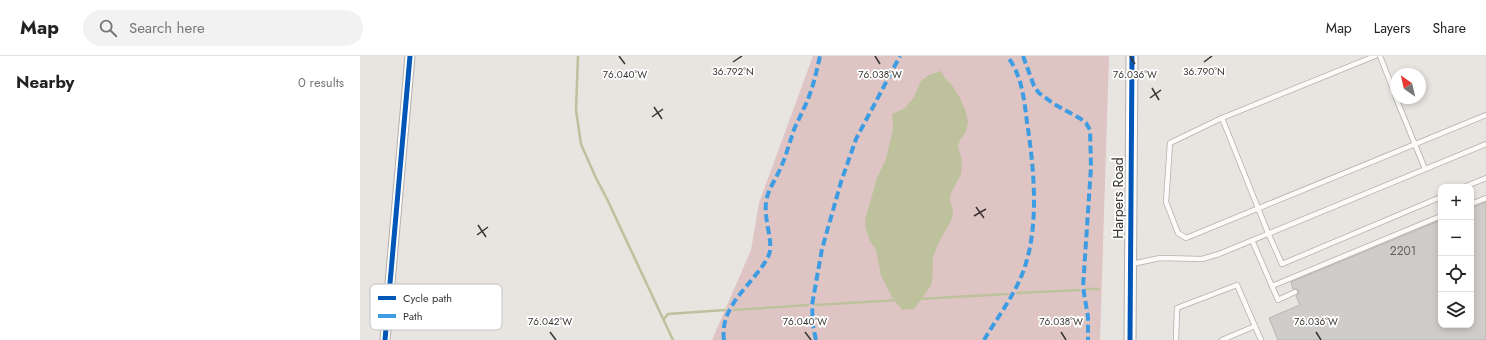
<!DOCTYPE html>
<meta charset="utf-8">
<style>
:root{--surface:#fff;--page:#f2f2f2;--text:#222;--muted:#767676;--line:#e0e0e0}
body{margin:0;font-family:Jost,sans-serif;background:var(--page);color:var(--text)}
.controls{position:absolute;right:12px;bottom:12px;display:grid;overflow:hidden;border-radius:8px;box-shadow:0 2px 6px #0003}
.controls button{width:36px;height:36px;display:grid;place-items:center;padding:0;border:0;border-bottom:1px solid var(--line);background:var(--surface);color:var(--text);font:20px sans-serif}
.compass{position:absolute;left:1030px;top:12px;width:36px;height:36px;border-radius:50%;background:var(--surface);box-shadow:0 2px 6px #0003;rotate:326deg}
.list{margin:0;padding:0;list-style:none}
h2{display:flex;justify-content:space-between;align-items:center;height:52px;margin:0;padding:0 16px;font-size:17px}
h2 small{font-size:13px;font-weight:400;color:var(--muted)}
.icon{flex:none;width:22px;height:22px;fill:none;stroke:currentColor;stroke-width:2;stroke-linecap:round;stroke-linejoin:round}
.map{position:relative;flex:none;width:1126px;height:284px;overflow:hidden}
header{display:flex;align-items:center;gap:24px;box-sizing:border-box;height:56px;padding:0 20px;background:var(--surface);border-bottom:1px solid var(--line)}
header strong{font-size:19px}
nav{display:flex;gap:22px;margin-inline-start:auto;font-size:14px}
.search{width:280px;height:36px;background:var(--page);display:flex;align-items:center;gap:10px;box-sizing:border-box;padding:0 14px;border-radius:22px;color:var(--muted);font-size:15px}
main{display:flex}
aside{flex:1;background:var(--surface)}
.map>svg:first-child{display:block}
.green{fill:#dec4c3}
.water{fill:#bdc29d}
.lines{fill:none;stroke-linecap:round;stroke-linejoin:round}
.stream{stroke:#bdc29d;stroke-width:2.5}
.building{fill:#cfccc9;stroke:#b7b4b1}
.service-casing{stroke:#b3b0ad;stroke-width:6}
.minor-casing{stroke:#b3b0ad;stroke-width:11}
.tertiary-casing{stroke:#b3b0ad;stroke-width:13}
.service{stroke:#fcfbfa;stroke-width:4.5}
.minor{stroke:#fcfbfa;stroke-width:9}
.tertiary{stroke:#fcfbfa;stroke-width:11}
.quiet{stroke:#3e9de2;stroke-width:4;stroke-dasharray:8 4;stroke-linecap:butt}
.cycleway-casing{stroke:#fff;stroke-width:8}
.cycleway{stroke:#0057b8;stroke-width:5}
.ticks{fill:none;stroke:#383532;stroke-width:1.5}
.labels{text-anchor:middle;stroke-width:3.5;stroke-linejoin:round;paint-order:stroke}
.number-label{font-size:12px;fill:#605d5a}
.street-label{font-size:14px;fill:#383532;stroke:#fff}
.key{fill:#fff;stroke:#c3c2c2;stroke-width:1}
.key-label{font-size:11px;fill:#383532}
.ticks-label{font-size:10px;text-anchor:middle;fill:#383532;stroke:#fff;stroke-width:3.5;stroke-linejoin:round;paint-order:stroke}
</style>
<header>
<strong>Map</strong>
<div class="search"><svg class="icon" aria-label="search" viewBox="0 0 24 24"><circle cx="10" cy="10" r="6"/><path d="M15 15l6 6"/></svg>Search here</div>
<nav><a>Map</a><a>Layers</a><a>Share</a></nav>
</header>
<main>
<aside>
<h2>Nearby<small>0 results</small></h2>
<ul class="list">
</ul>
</aside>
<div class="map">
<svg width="1126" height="284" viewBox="0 0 1126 284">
<rect width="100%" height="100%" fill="#e8e4e0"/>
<path class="green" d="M 453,0 L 749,0 L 740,284 L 352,284 L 391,194 L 399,147 Z"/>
<path class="water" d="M 581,15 L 585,22 L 592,29 L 600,42 L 606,56 L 608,66 L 606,75 L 600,84 L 598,90 L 602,105 L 601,118 L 591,137 L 590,145 L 593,155 L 592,163 L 579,186 L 573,201 L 572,227 L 568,234 L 554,253 L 542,254 L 532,241 L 521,220 L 516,194 L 510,185 L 506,173 L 505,164 L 517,122 L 526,103 L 533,73 L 532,58 L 545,52 L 554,41 L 561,25 L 569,19 Z"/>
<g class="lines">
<g class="stream">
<path d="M 218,0 L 216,54 L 221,88 L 235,120 L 247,143 L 313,284"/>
<path d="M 727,233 L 739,233"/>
<path d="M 657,237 L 719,234"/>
<path d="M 559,243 L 648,238"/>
<path d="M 456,249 L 538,244"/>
<path d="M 374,254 L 448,249"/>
<path d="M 304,263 L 308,258 L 365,254"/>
</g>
</g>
<path class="building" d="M 1126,146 L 1126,284 L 918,284 L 909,262 L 940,249 L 936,240 L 938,238 L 939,235 L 937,233 L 933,233 L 931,226 L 1081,164 L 1081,269 L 1111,269 L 1111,152 Z"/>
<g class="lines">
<g class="service-casing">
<g id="service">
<path d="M 1015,0 L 862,62 L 810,87 L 806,146 L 818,177 L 826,182 L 1126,59"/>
<path d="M 1020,0 L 1036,41"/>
<path d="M 1036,42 L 1065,113"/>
<path d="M 862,62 L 908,177 L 922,208 L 1081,141"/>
<path d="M 1104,131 L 1126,122"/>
<path d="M 1111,148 L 1126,142"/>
<path d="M 892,184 L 918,244 L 935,236"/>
<path d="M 772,208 L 800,202 L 842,203 L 859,198 L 1126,88"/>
<path d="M 912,230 L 1081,160"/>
<path d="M 816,284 L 817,252 L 877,229 L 901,284"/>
<path d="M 862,284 L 895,270"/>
</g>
</g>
<g class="minor-casing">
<path id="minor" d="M 25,284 L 50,0"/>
</g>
<g class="tertiary-casing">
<path id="tertiary" d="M 770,284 L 772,0"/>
</g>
<use href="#service" class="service"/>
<use href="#minor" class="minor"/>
<use href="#tertiary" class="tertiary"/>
<g class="quiet">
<path d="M 663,0 L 674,30 L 679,37 L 694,48 L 721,63 L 726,67 L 730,74 L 731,111 L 723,231 L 728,261 L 728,284"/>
<path d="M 364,284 C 359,249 394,228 408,201 C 416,186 400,160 408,138 C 411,129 417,121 421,111 C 427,98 430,84 435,71 C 438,65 441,59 444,52 C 452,36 456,18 460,0"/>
<path d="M 456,284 L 453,270 L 452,249 L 462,193 L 481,126 L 496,83 L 540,0"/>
<path d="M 624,284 C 637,262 654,240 663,216 C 680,171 674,112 667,66 C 664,43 662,19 647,0"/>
</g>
<g class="cycleway-casing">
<g id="cycleway">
<path d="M 25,284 L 50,0"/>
<path d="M 770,284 L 772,0"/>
</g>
</g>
<use href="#cycleway" class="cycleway"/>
</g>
<path class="ticks" d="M 259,0 L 265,8M 515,0 L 520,8M 770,0 L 775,8M 373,6 L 382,0M 844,6 L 852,0M 792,32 L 799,44M 790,42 L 801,34M 294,51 L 302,63M 292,61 L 303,53M 616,151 L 624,162M 614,160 L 626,153M 118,169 L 126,181M 117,179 L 128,171M 190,276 L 196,284M 445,276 L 451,284M 701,276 L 706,284M 956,276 L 961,284"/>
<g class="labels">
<g class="number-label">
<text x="1043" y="199">2201</text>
</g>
<g class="street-label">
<text transform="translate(758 142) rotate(-90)" y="5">Harpers Road</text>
</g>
</g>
<rect x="10" y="228" width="132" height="46" rx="6" class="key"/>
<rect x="18" y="240" width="18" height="4" fill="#0057b8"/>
<rect x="18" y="258" width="18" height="4" fill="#3e9de2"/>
<g class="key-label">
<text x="43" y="246">Cycle path</text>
<text x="43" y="264">Path</text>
</g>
<g class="ticks-label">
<text x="373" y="19">36.792°N</text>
<text x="844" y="19">36.790°N</text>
<text x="265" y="22">76.040°W</text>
<text x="520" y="22">76.038°W</text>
<text x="775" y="22">76.036°W</text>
<text x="190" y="269">76.042°W</text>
<text x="445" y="269">76.040°W</text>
<text x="701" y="269">76.038°W</text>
<text x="956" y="269">76.036°W</text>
</g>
</svg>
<div class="controls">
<button>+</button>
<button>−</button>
<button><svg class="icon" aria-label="locate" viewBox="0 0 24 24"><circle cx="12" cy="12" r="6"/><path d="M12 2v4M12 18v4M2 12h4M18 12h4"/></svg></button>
<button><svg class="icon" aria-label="layers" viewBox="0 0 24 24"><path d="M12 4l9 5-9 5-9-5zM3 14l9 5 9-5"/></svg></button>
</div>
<svg class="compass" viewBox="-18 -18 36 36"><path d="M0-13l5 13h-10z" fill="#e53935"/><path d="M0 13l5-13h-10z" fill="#767676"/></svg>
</div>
</main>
